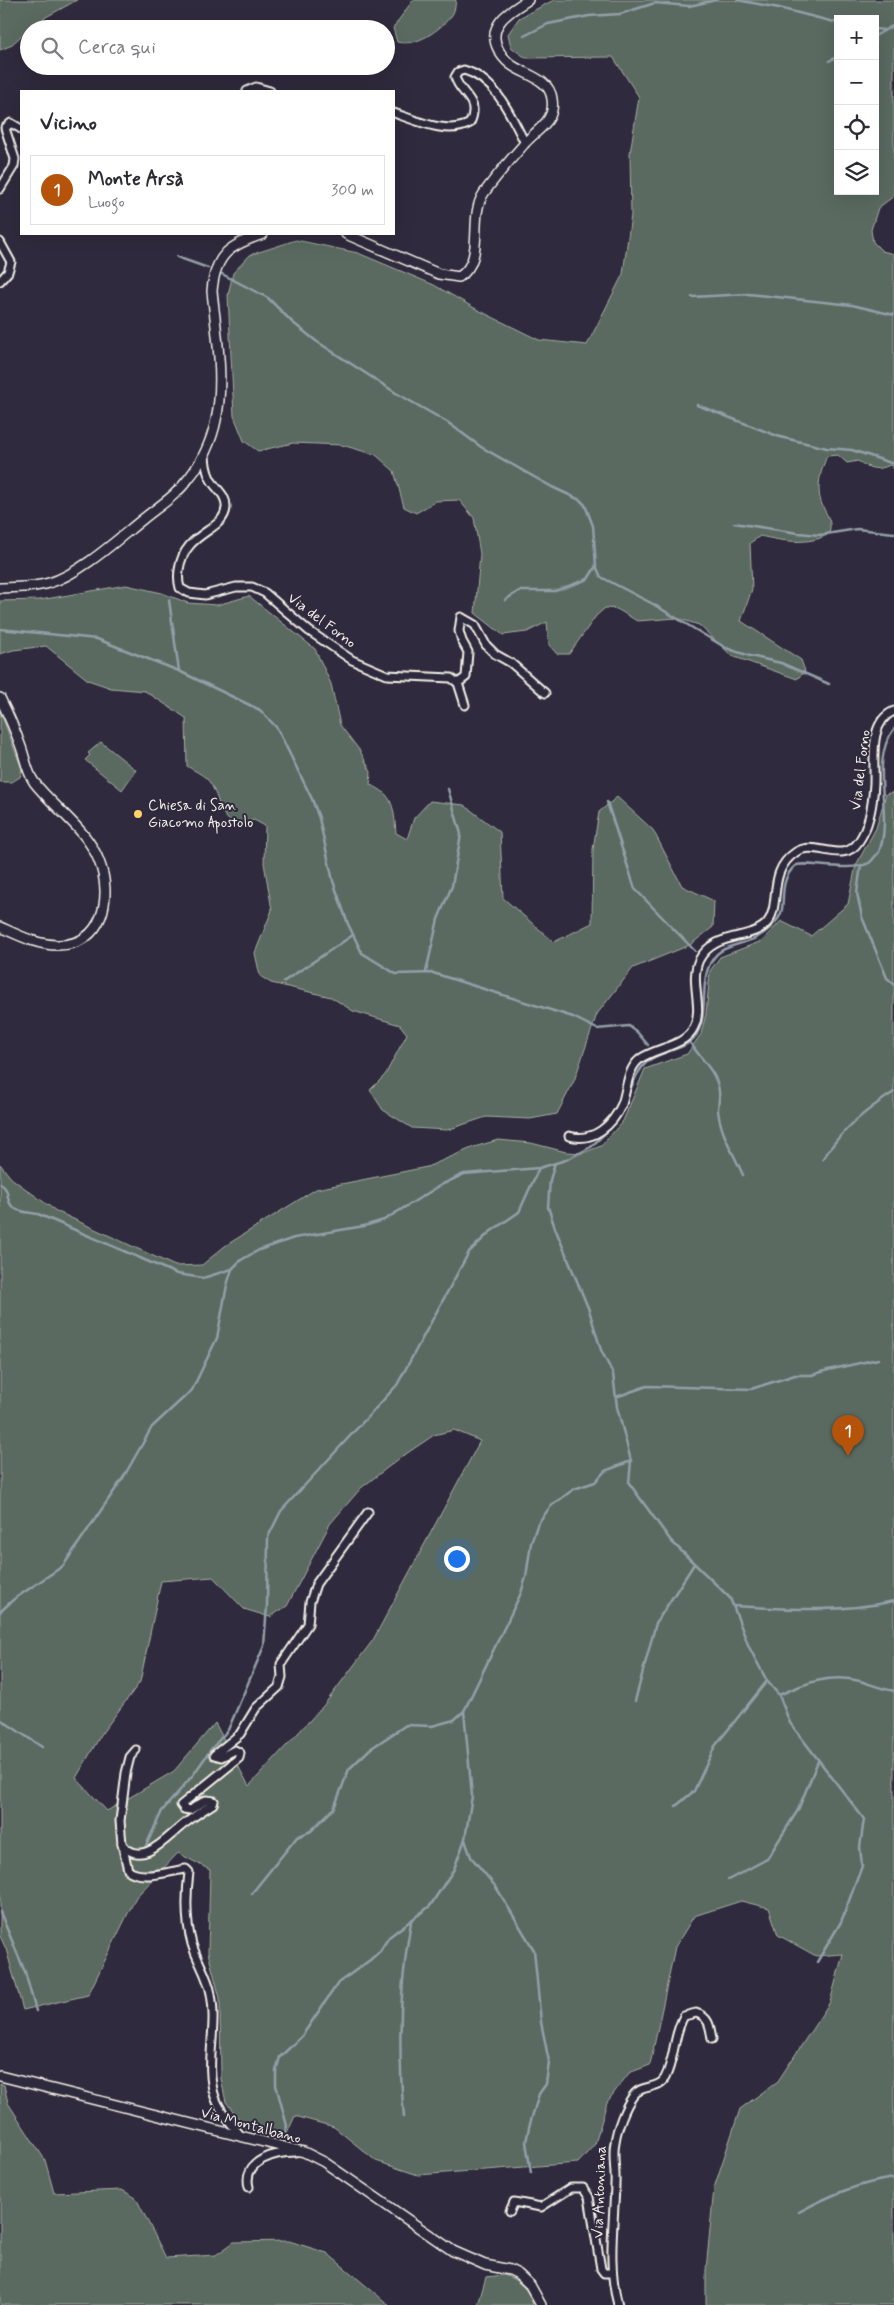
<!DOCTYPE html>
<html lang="it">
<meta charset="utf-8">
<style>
:root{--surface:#fff;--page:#f2f2f3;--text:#2b2b33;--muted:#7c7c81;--line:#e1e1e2;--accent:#b45309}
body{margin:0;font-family:Mynerve,sans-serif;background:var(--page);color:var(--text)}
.controls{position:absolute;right:15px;top:15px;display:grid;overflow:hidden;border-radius:0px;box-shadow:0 5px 20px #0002}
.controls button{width:45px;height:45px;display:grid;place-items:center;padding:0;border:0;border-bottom:1px solid var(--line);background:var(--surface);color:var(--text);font:25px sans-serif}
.you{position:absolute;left:456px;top:1558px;width:18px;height:18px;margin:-12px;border:4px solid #fff;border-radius:50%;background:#1a73e8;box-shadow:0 0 0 8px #1a73e833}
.badge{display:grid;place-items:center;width:32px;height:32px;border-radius:50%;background:var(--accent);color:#fff;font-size:16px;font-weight:700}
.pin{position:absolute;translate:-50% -41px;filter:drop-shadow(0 1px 2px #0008)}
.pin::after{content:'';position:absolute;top:26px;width:18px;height:15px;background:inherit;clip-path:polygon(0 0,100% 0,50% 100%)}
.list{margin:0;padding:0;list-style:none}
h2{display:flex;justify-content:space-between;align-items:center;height:65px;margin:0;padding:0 20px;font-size:21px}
h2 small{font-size:16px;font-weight:400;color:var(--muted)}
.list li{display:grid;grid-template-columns:32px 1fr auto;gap:15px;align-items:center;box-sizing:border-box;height:70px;margin:0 10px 10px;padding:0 10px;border:1px solid var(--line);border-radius:0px}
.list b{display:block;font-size:19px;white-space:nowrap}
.list p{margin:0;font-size:16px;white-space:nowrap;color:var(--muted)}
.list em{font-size:16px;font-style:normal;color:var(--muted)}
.icon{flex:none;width:28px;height:28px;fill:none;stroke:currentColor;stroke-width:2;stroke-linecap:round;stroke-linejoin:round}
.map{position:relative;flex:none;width:894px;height:2305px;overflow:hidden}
.search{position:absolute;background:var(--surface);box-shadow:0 5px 20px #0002;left:20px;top:20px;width:375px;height:55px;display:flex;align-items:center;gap:12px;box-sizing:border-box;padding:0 18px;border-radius:28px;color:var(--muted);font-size:19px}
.panel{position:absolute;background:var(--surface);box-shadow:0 5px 20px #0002;left:20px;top:90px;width:375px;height:145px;border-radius:0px}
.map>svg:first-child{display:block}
.green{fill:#5a6a61;stroke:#a7aea4;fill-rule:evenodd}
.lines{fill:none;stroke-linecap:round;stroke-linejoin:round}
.stream{stroke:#939fa8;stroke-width:2.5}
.minor-casing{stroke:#f4f1e8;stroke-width:11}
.tertiary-casing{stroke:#f4f1e8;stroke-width:12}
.minor{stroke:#2f2a3d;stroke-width:7}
.tertiary{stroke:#2f2a3d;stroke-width:9}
.poi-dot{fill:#ffd166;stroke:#2f2a3d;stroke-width:2}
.labels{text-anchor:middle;stroke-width:4;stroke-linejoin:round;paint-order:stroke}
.street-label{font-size:15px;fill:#f4f1e8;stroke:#2f2a3d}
.poi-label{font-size:15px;fill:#f4f1e8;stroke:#2f2a3d;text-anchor:start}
</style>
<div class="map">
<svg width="894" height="2305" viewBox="0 0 894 2305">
<rect width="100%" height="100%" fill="#2f2a3d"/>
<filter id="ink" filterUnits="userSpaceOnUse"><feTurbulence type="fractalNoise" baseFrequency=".02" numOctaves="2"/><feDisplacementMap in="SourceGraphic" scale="10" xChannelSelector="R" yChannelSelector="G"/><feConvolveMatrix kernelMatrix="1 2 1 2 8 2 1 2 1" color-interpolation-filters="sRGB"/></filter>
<g filter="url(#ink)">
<g class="green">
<path d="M 0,0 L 77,0 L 37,22 L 10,46 L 0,50 Z"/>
<path d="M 413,0 L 456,0 C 455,5 455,11 452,15 C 440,30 417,47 397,42 L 393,28 Z"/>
<path d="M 554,0 L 894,0 L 894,196 L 878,208 L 871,230 L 873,242 L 882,251 L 894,254 L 894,469 L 890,465 C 877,471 870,469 858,461 L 847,463 L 838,455 L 827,456 C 821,470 816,486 821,502 C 826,516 833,519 829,534 C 808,546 782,541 760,536 L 750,543 L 752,589 L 741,621 L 801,660 L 805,671 L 797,679 L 732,656 L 699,625 L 677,618 L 637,621 L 617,609 L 605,608 L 596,616 L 569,654 L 557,654 L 549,645 L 547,622 L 527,632 L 503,635 L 475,613 L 480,554 L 474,518 L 459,500 L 436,501 L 416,513 L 404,507 L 394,471 L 376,455 L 342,445 L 293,443 L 258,451 L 244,441 L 234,416 L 228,295 L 233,273 L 250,255 L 296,240 L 358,253 L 434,285 L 476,309 L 539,340 L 587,345 L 623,274 L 631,215 L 630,153 L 639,97 L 613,57 L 526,58 L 511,47 L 508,34 L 519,18 ZM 838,19 L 875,19 L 875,191 L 838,191 Z"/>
<path d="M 126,585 L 162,593 L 188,603 L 217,605 L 249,596 L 315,649 L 331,684 L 340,725 L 360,751 L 371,772 L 370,785 C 394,793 394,810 396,833 L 407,839 L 414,818 L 430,801 L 464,805 L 500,832 L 503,898 L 554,942 L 592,923 L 593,849 L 599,812 L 617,797 L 653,830 L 682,886 L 714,901 L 713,927 L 690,945 L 633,968 L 597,1014 L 574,1081 L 557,1114 L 530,1119 L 486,1117 L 447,1130 L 412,1128 L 383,1110 L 370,1090 L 385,1075 L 407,1034 L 400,1025 L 353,1011 L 331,997 L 271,983 L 260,976 L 255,953 L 272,910 L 264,863 L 265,826 L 254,820 C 216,835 223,796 207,779 C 202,774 193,770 187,766 L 186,718 L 145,691 L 111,688 L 88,680 L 46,646 L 13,650 L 0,654 L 0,601 L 40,600 Z"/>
<path d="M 0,711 L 22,769 L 20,777 L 12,782 L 0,782 Z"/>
<path d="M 101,742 L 136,770 L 122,790 L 85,760 L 90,755 L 88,753 Z"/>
<path d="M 894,792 L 894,2305 L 706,2305 L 706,2270 L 714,2188 L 740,2109 L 778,2081 L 830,2002 L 843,1954 L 816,1956 L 778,1935 L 769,1908 L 741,1901 L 694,1916 L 675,1947 L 650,2065 L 629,2073 L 607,2102 L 595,2144 L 578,2163 L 418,2175 L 376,2161 L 334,2127 L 295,2116 L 286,2136 L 246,2128 L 226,2102 L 221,2079 L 220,1998 L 208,1953 L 210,1870 L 178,1853 L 136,1897 L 88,1995 L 23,2010 L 6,1949 L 0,1936 L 0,1164 L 11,1178 L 56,1211 L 175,1266 L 202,1265 L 225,1246 L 316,1189 L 427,1167 L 474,1147 L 498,1140 L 531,1143 L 566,1152 L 583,1153 L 601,1146 L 623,1121 L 645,1069 L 687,1054 L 701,1034 L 706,1014 L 710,971 L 720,957 L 762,941 L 781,921 L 811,936 L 848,904 L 856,865 L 876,828 L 886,794 ZM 454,1430 L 480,1441 L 373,1640 L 324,1705 L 249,1786 L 215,1723 L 174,1771 L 107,1811 L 76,1778 L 102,1733 L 140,1682 L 161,1581 L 213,1577 L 244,1609 L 270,1617 L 287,1606 L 330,1524 L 361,1488 L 400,1458 L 434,1435 Z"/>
<path d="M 0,2084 L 4,2085 L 8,2103 L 45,2160 L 54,2193 L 122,2190 L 136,2198 L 166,2258 L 216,2255 L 234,2242 L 289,2241 L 327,2253 L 389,2305 L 0,2305 Z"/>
<path d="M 504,2275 C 519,2280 529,2290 533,2305 L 478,2305 L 486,2277 Z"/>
</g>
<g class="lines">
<g class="stream">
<path d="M 737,0 L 779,8 L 838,23"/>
<path d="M 875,29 L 884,30"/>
<path d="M 524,36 L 548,24 L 589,16 L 620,14 L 655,3 L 689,6 L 716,0"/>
<path d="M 875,36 L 894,25"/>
<path d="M 829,61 L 838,56"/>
<path d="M 177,257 L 208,268"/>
<path d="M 222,274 L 268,298 L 292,322 L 316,341 L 396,393 L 447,422 L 481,447 L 552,487 L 580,500 L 585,505 L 593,526 L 596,566 L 601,577 L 653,604 L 726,648 L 750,656 L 781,663 L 829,684"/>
<path d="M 692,297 L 748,294 L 852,305 L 894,315"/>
<path d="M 697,405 L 780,437 L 827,448 L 852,450 L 894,464"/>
<path d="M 734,523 L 798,533 L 820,535 L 857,529 L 894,533"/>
<path d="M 169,600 L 179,671"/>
<path d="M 505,600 L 519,591 L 555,591 L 588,579 L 596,566"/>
<path d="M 0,629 L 97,639 L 179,671 L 260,710 L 277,728 L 312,799 L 319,818 L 333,881 L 348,924 L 362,953 L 396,974 L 433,973 L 573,1017 L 597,1029 L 629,1026 L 637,1032 L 648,1045"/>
<path d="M 607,802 L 635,889 L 695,951"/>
<path d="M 861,865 L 857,893 L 862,917 L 887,978 L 894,984"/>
<path d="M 426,972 L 438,919 L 452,886 L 461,834 L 448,789"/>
<path d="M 283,982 L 353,935"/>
<path d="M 689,1041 C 699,1057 717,1072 719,1091 C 720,1097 718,1104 718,1110 C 720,1133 734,1154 743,1175"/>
<path d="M 627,1097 C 633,1084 637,1070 648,1061 C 661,1051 685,1050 695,1037 C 712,1013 695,976 717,954 C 726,945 744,944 756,938 C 765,933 772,927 778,919 C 788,906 776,883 795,866 C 801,860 850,873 869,863 C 872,861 876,855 879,852 C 894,813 868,763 894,729"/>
<path d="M 823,1159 C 841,1130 866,1110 894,1092"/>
<path d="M 555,1163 L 550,1180 L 548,1207 L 555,1228 L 589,1310 L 601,1350 L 613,1374 L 617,1407 L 631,1461 L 629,1483 L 671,1541 L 730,1598 L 749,1647 L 767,1681 L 779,1695 L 790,1723 L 864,1819 L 860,1847 L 862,1866 L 841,1922 L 817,1962"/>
<path d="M 0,1183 C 11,1191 5,1197 11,1205 C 16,1212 30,1213 38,1214 L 177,1274 L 203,1278 L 232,1269"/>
<path d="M 616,1397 L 647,1386 L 751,1389 L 795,1375 L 812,1375 L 828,1370 L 878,1359"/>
<path d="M 733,1606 C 787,1609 842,1613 894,1601"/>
<path d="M 0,1612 L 14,1599 L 63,1566 L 123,1478 L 152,1427 L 192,1390 L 217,1338 L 227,1285 L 232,1269 L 241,1260 L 259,1250 L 294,1238 L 364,1226 L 384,1220 L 441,1185 L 464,1174 L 539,1168 L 566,1160 L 591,1147 L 612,1126"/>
<path d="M 779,1695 C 805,1683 831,1673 860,1681 C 872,1685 882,1689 894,1691"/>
<path d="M 635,1701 L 656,1623 L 694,1564"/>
<path d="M 0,1719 L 42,1747"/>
<path d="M 676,1806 L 694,1791 L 715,1746 L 767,1681"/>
<path d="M 465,1840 L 471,1857 L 496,1887 L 534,1950 L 541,2022 L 549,2062 L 546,2084 L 539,2094 L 529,2127 L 526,2142 L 531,2173"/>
<path d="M 144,1850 L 162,1811 L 193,1775 L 212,1748 L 228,1730 L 264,1646 L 267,1605 L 268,1537 L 281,1511 L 397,1385 L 469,1252 L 490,1232 L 519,1212 L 539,1168"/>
<path d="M 728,1880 L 767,1859 L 798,1810 L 818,1761"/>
<path d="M 252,1893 L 297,1837 L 311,1831 L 334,1808 L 349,1769 L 370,1749 L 406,1725 L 432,1726 L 454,1720 L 464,1711 L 521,1593 L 526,1577 L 531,1543 L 538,1523 L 551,1506 L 574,1489 L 595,1482 L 605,1471 L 631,1461"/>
<path d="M 0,1912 L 25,1972 L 36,2011"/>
<path d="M 404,2117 C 398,2053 399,1986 411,1922"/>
<path d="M 282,2141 L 287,2126 L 276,2085 L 276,2071 L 280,2057 L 302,2036 L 338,1983 L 370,1960 L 380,1951 L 389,1937 L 430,1906 L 454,1869 L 465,1839 L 472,1796 L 464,1711"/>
<path d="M 799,2212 C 830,2195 859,2183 894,2178"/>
</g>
<g class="minor-casing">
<g id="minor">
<path d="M 247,91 L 256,87 L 270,91"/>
<path d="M 394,113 C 415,120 449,136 470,123 C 481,99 460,95 455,77 L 458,72 L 464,70 C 496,79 511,116 525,143"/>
<path d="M 0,189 L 14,166 L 15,159 L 5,128 L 11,123 L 21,129"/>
<path d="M 0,242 L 11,262 L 8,272 L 0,281"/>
<path d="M 205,452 C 205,461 206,470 210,478 C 215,489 227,494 226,508 C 224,532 184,531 179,570 C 178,577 178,581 180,588 L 189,593 L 205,595 L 236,587 L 252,587 L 265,593 L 309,631 L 352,660 L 387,675 L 451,678 L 458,683 L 465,705"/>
<path d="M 458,683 L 466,677 L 468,652 L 462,641 L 459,631 L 461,617 L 475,625 L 486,645 L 495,654 L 511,663 L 545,693"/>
<path d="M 569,1136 C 593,1143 613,1125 622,1104 C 627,1090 627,1069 640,1059 C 656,1047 685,1047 694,1027 C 704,1007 689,981 699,960 C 714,931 751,941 767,923 C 782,905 766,872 796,852 C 816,839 843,866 859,841 C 870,825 873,802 874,783 C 875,760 868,722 894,711"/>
<path d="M 136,1750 L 130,1757 L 126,1773 L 120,1821 L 122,1844 L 128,1870 C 142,1881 171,1871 186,1869 L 189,1872 C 186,1896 185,1920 192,1944 C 197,1961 208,1976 211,1994 C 218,2028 204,2064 215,2097 C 220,2112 231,2123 240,2135"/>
<path d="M 122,1844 C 142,1869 167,1837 184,1824 C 193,1817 203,1810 213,1804 L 214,1801 L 206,1800 L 190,1810 L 184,1809 L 181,1805 L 239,1758 L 240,1753 L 235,1750 L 221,1757 L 214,1755 L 240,1734 L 256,1708 L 279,1687 L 282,1677 L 281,1664 L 308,1624 L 310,1602 L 316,1584 L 368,1512"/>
<path d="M 249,2187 C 242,2160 276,2152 296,2152"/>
<path d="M 510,2211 L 514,2202 L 541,2207 L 571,2188 L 583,2188 L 589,2197 L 601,2269 L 604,2273 L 612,2273"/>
<path d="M 618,2305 C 607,2265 614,2224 615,2184 C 616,2170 612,2155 615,2142 C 617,2128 625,2107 633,2096 C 641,2084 658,2090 665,2078 C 675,2059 673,2035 684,2016 L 696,2013 C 709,2017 710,2026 712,2039"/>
</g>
</g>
<g class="tertiary-casing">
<g id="tertiary">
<path d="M 346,234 L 439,274 L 459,277 C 487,259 467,218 484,193 C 496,176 511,159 525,143 C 532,135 544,127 549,118 C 552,113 553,105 552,99 C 550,78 524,75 510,64 C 505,60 501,55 498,49 C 486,25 510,11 528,0"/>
<path d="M 0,588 C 16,587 34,588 49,583 C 80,574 118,539 143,519 C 159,506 177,495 189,478 C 202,462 212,440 216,420 C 225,379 216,332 212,291 C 215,254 230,245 263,234"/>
<path d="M 0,698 C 8,714 15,730 21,747 C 25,758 27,772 34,782 C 54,808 87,829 99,861 C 113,896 104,946 57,945 C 37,945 18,935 0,927"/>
<path d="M 0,2076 L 304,2152 L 324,2162 L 453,2251 L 485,2265 L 510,2270 L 518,2274 L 530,2285 L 541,2305"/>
</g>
</g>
<use href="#minor" class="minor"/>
<use href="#tertiary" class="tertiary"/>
</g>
</g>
<circle class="poi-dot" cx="138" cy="814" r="5"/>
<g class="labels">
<g class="street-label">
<text transform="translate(322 620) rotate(37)" y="5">Via del Forno</text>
<text transform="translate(860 770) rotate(-83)" y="5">Via del Forno</text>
<text transform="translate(251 2125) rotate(15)" y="5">Via Montalbano</text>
<text transform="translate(599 2192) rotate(-88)" y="5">Via Antoniana</text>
</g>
<g class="poi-label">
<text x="148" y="810">Chiesa di San<tspan x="148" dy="17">Giacomo Apostolo</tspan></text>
</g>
</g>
</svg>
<div class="controls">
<button>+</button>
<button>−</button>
<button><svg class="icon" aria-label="locate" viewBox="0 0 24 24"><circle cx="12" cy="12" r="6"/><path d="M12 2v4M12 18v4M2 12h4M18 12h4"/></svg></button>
<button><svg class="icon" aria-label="layers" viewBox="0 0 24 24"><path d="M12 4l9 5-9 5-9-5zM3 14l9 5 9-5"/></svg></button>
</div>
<div class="you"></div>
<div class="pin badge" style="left:848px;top:1456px">1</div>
<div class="search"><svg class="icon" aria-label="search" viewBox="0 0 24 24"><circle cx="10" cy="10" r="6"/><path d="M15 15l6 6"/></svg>Cerca qui</div>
<section class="panel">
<h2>Vicino<small></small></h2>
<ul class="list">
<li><span class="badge">1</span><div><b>Monte Arsà</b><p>Luogo</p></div><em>300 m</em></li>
</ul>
</section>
</div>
